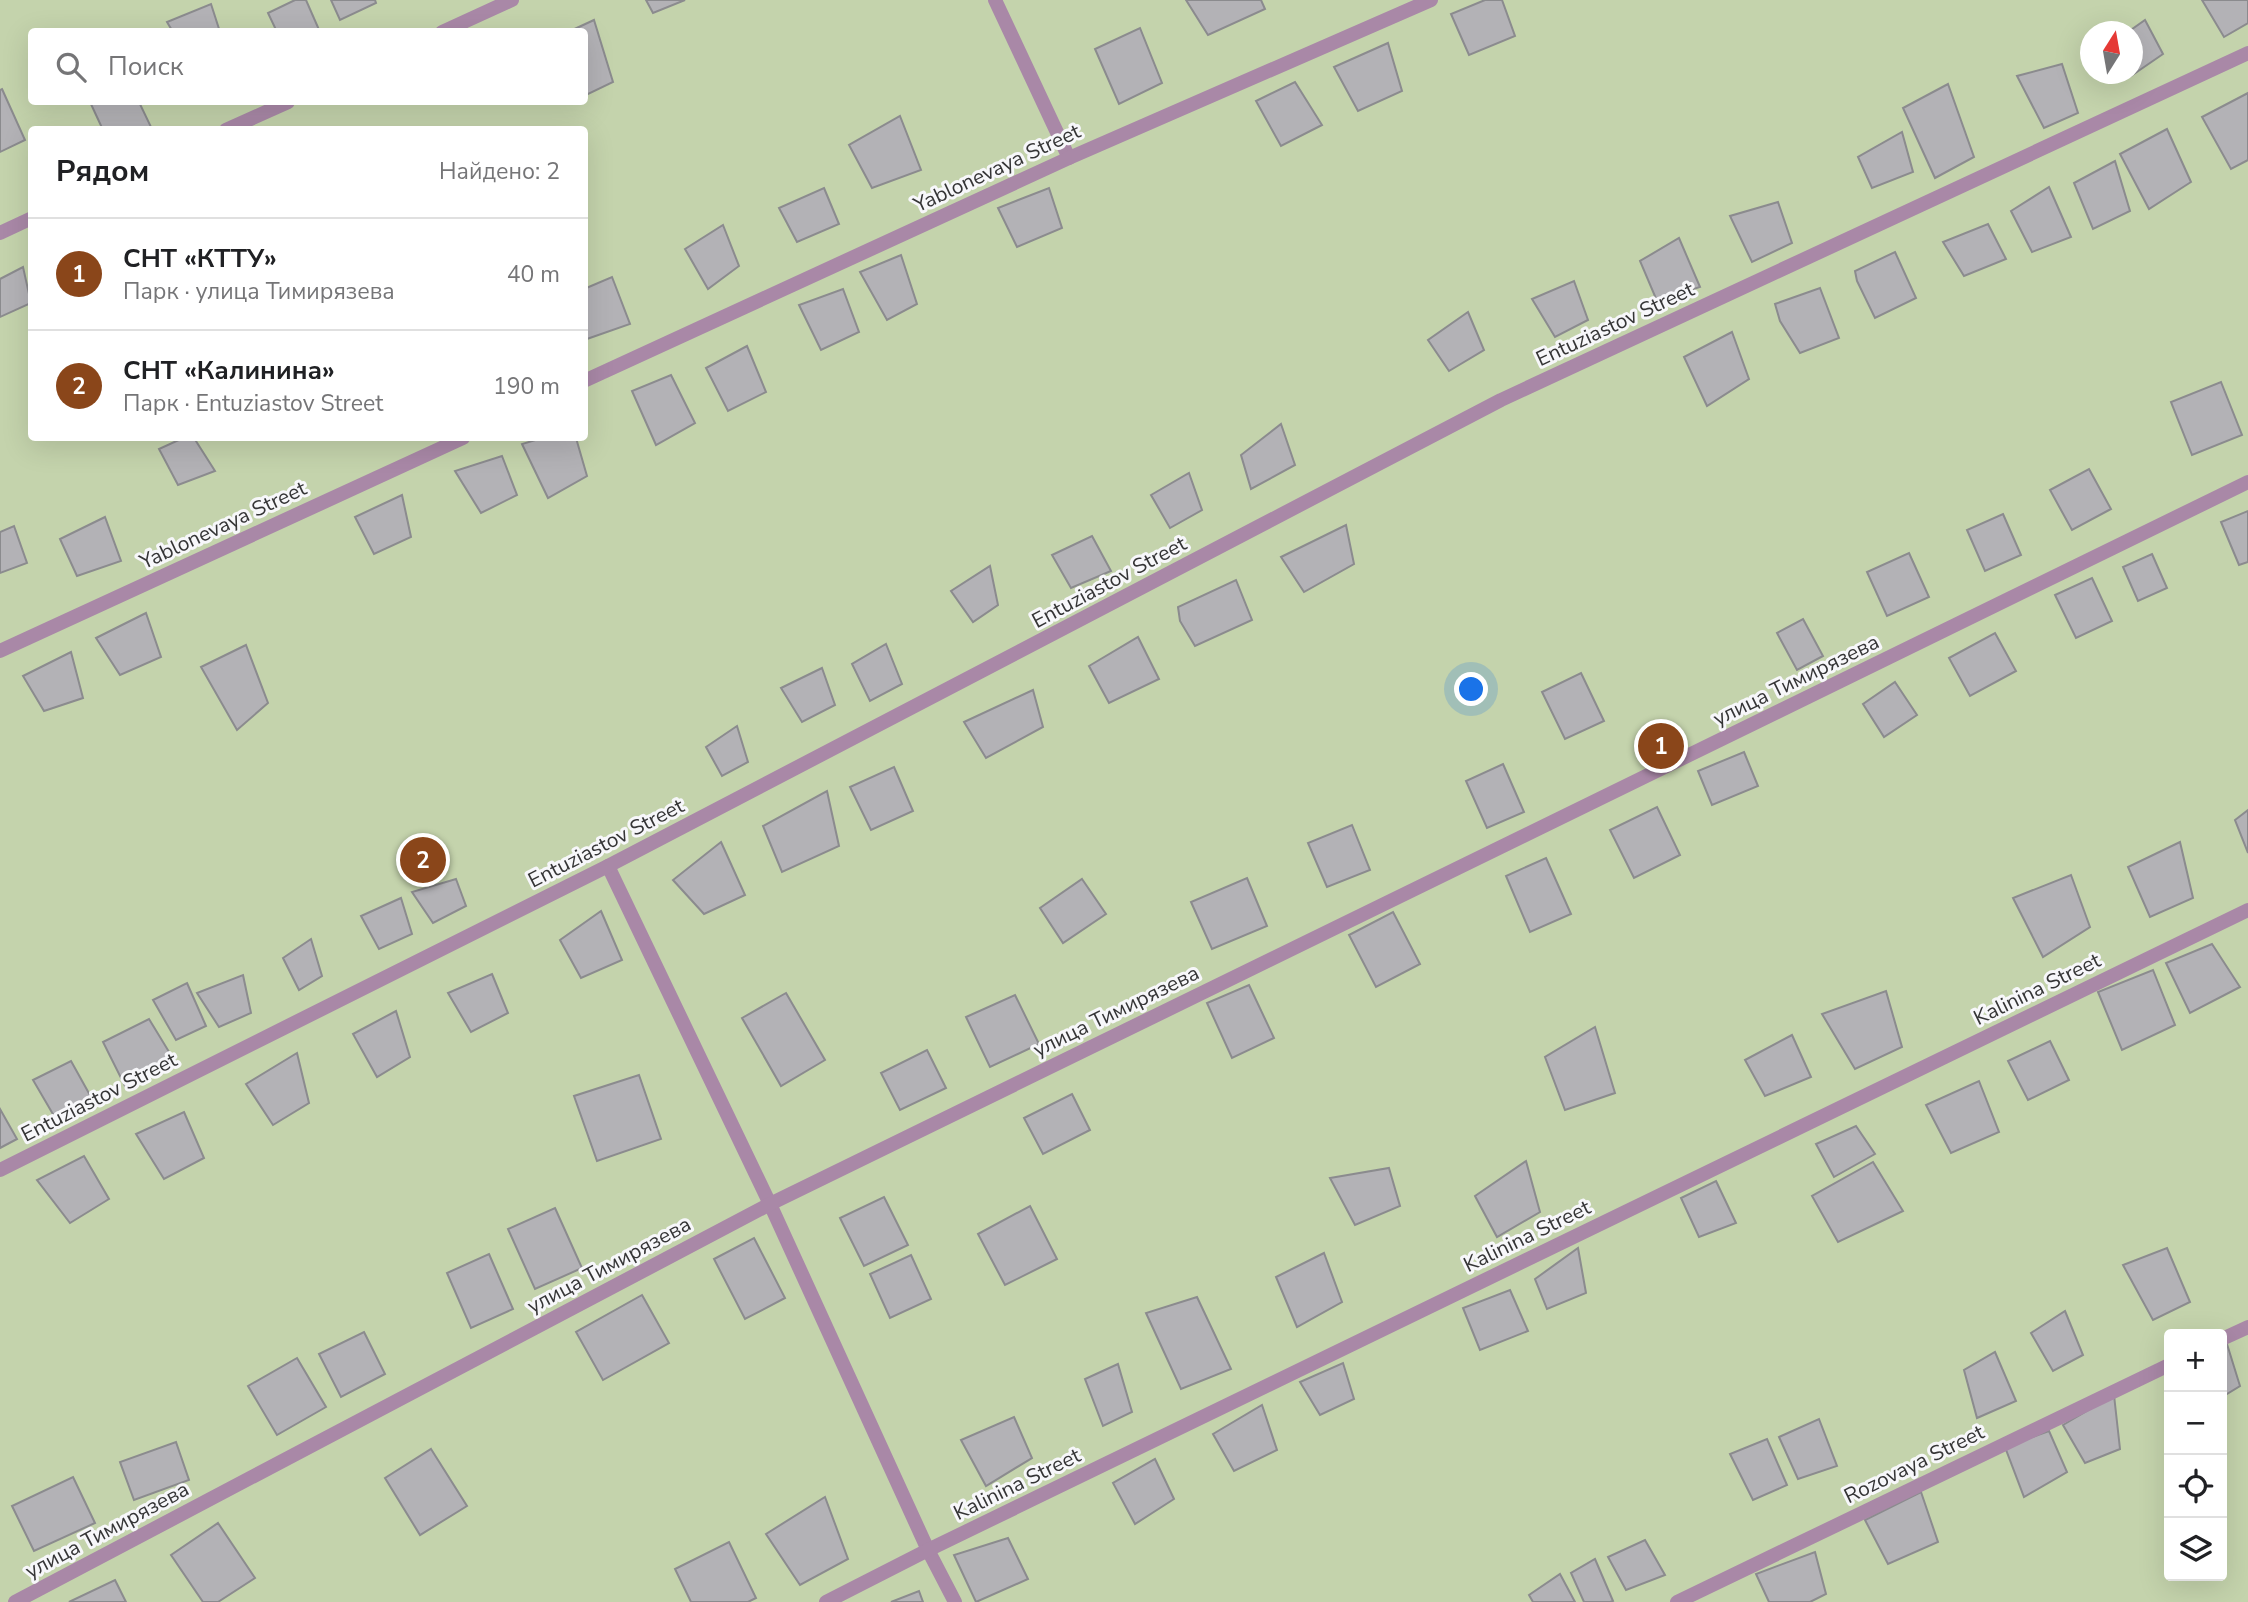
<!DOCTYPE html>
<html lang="ru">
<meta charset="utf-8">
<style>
:root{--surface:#fff;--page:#f2f2f2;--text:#202124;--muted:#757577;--line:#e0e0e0;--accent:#8a461a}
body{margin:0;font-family:"Nunito Sans",sans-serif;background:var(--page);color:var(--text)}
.controls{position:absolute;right:21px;bottom:21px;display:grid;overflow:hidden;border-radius:7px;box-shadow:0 7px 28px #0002}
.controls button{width:63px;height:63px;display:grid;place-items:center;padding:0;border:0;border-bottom:2px solid var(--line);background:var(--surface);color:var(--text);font:35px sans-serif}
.compass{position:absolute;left:2080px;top:21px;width:63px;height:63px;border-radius:50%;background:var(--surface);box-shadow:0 7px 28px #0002;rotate:11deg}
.you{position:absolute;left:1472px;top:690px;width:24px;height:24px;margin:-18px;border:5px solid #fff;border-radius:50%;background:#1a73e8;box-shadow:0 0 0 10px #1a73e833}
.badge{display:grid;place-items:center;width:46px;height:46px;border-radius:50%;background:var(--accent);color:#fff;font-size:23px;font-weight:700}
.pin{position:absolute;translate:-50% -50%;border:4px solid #fff;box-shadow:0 2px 7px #0006}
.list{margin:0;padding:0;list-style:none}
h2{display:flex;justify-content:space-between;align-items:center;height:91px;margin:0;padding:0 28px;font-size:30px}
h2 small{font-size:23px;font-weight:400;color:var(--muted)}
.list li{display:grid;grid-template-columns:46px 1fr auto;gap:21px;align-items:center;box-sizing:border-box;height:112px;padding:0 28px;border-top:2px solid var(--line)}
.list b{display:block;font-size:26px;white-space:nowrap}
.list p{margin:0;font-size:23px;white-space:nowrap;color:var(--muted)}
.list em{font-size:23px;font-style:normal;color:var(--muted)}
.icon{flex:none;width:38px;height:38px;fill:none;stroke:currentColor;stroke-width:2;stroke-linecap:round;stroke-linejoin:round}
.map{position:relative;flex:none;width:2248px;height:1602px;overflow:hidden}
.search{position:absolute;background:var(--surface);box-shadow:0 7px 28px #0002;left:28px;top:28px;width:560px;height:77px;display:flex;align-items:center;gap:18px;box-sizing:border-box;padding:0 24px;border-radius:7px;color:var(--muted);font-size:26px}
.panel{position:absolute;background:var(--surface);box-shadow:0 7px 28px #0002;left:28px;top:126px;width:560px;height:315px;border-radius:7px}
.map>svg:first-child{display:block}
.green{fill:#c4d3ac;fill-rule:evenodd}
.building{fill:#b3b2b6;stroke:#8b8b8e;stroke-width:2}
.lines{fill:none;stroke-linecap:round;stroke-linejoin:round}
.street{stroke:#a988a7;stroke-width:14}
.labels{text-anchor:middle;stroke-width:6;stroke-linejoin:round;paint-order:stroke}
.street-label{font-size:21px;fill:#353536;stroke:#f7f7fa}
</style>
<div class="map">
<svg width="2248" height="1602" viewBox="0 0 2248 1602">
<rect width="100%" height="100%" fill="#eae9ed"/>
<path class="green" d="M 0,0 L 2248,0 L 2248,1602 L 0,1602 ZM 32,32 L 584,32 L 584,102 L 32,102 ZM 2090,32 L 2132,32 L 2132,74 L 2090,74 ZM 32,130 L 584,130 L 584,438 L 32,438 ZM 2169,1334 L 2222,1334 L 2222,1576 L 2169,1576 Z"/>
<g class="building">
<path d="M 295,0 L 306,0 L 320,32 L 277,32 L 268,13 Z"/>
<path d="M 331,0 L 375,0 L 376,3 L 340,20 Z"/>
<path d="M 646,0 L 685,0 L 653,13 Z"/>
<path d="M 1186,0 L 1261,0 L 1265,9 L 1208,35 Z"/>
<path d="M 1485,0 L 1502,0 L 1515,36 L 1469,55 L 1451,14 Z"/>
<path d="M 2202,0 L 2248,0 L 2248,23 L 2224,37 Z"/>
<path d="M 211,4 L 220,32 L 173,32 L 167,22 Z"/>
<path d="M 594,20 L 613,82 L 584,96 L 584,32 L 568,32 Z"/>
<path d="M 2145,20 L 2163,54 L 2131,76 L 2129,74 L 2132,74 L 2132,32 L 2128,32 Z"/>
<path d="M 1140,28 L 1162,83 L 1119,104 L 1095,49 Z"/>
<path d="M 1388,43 L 1402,91 L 1358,111 L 1334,67 Z"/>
<path d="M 2062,64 L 2078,113 L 2044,128 L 2017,76 Z"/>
<path d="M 1295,82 L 1322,125 L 1281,146 L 1256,101 Z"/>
<path d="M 1948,84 L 1974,157 L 1935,178 L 1903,108 Z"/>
<path d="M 2,89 L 25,140 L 0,152 L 0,90 Z"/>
<path d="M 2248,93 L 2248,160 L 2231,169 L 2202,117 Z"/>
<path d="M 90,102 L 139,102 L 151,127 L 146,130 L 103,130 Z"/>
<path d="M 900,116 L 921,170 L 872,188 L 849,145 Z"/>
<path d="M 2167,129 L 2191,182 L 2149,209 L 2120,154 Z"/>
<path d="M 1902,132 L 1913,172 L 1872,188 L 1858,157 Z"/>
<path d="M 2115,161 L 2130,211 L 2093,229 L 2074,183 Z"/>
<path d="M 2049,187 L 2071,237 L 2032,252 L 2011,211 Z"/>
<path d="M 824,188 L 839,224 L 797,242 L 779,208 Z"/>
<path d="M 1049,188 L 1062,228 L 1017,247 L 998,208 Z"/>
<path d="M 1778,202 L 1792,243 L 1752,262 L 1730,216 Z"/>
<path d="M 1988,224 L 2006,259 L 1964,276 L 1943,242 Z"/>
<path d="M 723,225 L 739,266 L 708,289 L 685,249 Z"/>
<path d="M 1679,238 L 1700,287 L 1657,301 L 1640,261 Z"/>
<path d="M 1895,252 L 1916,298 L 1875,318 L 1857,281 L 1855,271 Z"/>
<path d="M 901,255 L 917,304 L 887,320 L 860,272 Z"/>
<path d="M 23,267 L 31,303 L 0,317 L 0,279 Z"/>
<path d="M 612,277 L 630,324 L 584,340 L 584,289 Z"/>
<path d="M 1574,281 L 1588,320 L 1555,337 L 1532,299 Z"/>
<path d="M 1820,288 L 1839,338 L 1800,353 L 1780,321 L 1775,304 Z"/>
<path d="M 843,289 L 859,332 L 821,350 L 799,305 Z"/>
<path d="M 1468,312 L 1484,350 L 1449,371 L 1428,340 Z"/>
<path d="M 1732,332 L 1749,379 L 1707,406 L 1684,357 Z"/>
<path d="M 747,346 L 766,392 L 728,411 L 706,368 Z"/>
<path d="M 671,375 L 695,423 L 656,445 L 632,391 Z"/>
<path d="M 2221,382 L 2242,435 L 2192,455 L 2171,402 Z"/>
<path d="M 1281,424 L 1295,465 L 1251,489 L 1241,455 Z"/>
<path d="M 183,438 L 194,438 L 215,471 L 178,485 L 159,449 Z"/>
<path d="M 542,438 L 576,438 L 587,476 L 548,498 L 522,444 Z"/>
<path d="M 502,456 L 517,495 L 481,513 L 455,471 Z"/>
<path d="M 2089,469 L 2111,509 L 2072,530 L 2050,490 Z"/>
<path d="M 1189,473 L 1202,510 L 1170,528 L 1151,495 Z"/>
<path d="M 402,495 L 411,537 L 374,554 L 355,517 Z"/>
<path d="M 2248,511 L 2248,562 L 2239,565 L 2221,522 Z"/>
<path d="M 2003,514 L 2021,555 L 1985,571 L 1967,530 Z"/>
<path d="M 105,517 L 121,561 L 77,576 L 60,539 Z"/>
<path d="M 1346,525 L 1354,564 L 1304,592 L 1281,557 Z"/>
<path d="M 14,526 L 27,563 L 0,573 L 0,532 Z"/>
<path d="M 1092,536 L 1111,571 L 1071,588 L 1052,555 Z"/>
<path d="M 1909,553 L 1929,597 L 1887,616 L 1867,572 Z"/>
<path d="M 2152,554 L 2167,588 L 2138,601 L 2123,567 Z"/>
<path d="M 990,566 L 998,605 L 973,622 L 951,591 Z"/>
<path d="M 2092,578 L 2112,621 L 2076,638 L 2055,595 Z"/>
<path d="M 1236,580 L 1252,620 L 1195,646 L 1180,621 L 1178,607 Z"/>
<path d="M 146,613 L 161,657 L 120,675 L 96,638 Z"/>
<path d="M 1803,619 L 1823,656 L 1797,670 L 1777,633 Z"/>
<path d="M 1995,633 L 2016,671 L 1970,696 L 1949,658 Z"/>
<path d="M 1138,637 L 1159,679 L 1109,703 L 1089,666 Z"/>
<path d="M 886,644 L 902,684 L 870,701 L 852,664 Z"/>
<path d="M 246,645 L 268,703 L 237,730 L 201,667 Z"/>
<path d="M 71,652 L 83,698 L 44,711 L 23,676 Z"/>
<path d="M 822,668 L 835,705 L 802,722 L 781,688 Z"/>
<path d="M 1581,673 L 1604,721 L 1565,739 L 1542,692 Z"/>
<path d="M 1895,682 L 1917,715 L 1884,737 L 1863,704 Z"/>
<path d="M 1033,690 L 1043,727 L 986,758 L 964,722 Z"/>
<path d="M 737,726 L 748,762 L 722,776 L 706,747 Z"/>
<path d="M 1744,752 L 1758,786 L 1712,805 L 1698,771 Z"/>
<path d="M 1503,764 L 1524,812 L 1487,828 L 1466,781 Z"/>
<path d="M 894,767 L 913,811 L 871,830 L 850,787 Z"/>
<path d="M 827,791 L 839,846 L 782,872 L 763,826 Z"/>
<path d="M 1657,807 L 1680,855 L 1634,878 L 1610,830 Z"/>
<path d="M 2248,810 L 2248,853 L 2235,820 Z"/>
<path d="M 1352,825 L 1370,870 L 1327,887 L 1308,843 Z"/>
<path d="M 721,842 L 745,895 L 704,914 L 673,880 Z"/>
<path d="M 2180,842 L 2193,898 L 2150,917 L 2128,867 Z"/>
<path d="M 1546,858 L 1571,914 L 1530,932 L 1506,876 Z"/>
<path d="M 2071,875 L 2090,927 L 2043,957 L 2013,898 Z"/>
<path d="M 1247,878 L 1267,926 L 1212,949 L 1191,902 Z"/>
<path d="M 456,879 L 466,906 L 433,923 L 412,892 Z"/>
<path d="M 1082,879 L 1106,914 L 1063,943 L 1040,908 Z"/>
<path d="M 401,898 L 412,934 L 379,949 L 361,916 Z"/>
<path d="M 601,911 L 622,960 L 581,978 L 560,940 Z"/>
<path d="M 1393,912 L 1420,964 L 1376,987 L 1349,935 Z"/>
<path d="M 311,939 L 322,976 L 299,990 L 283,958 Z"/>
<path d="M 2212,944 L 2240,987 L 2190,1013 L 2166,963 Z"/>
<path d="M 2153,970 L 2175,1025 L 2122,1050 L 2098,992 Z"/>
<path d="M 492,974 L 508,1013 L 471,1032 L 448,993 Z"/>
<path d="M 243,975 L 251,1013 L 219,1027 L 197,993 Z"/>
<path d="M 187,983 L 206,1026 L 176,1040 L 153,1000 Z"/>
<path d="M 1249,985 L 1274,1038 L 1232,1058 L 1207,1003 Z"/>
<path d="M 1886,991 L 1902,1047 L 1855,1069 L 1822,1014 Z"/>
<path d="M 786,993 L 825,1060 L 781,1086 L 742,1018 Z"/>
<path d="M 1015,995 L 1039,1044 L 990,1067 L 966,1017 Z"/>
<path d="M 396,1011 L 410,1057 L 377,1077 L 353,1034 Z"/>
<path d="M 149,1019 L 174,1060 L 125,1086 L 103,1042 Z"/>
<path d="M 1595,1027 L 1615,1093 L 1565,1110 L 1545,1057 Z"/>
<path d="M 1792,1035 L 1811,1077 L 1765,1096 L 1745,1060 Z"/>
<path d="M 2050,1041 L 2069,1080 L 2028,1100 L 2008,1061 Z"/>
<path d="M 927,1050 L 946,1088 L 900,1110 L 881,1073 Z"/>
<path d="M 297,1053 L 309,1103 L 273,1125 L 246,1084 Z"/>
<path d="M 71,1061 L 91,1097 L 57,1121 L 33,1080 Z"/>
<path d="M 639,1075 L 661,1139 L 597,1161 L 574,1096 Z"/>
<path d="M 1979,1081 L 1999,1132 L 1951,1153 L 1926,1105 Z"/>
<path d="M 1072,1094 L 1090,1130 L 1043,1154 L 1024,1118 Z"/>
<path d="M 0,1109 L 17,1139 L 0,1148 Z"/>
<path d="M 184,1112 L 204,1158 L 164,1179 L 136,1134 Z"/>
<path d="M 1856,1126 L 1875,1154 L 1834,1177 L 1816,1144 Z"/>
<path d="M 84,1156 L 109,1199 L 70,1223 L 37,1180 Z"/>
<path d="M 1526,1161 L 1540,1212 L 1497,1237 L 1475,1196 Z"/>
<path d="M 1873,1162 L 1903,1211 L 1838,1242 L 1812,1196 Z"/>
<path d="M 1389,1168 L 1400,1206 L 1355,1225 L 1330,1178 Z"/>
<path d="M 1716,1181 L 1736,1223 L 1699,1237 L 1681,1198 Z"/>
<path d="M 884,1197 L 908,1245 L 864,1266 L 840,1218 Z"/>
<path d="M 1030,1206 L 1057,1259 L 1005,1285 L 978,1234 Z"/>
<path d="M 555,1208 L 582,1268 L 535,1289 L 508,1229 Z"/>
<path d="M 754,1238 L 785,1298 L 745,1319 L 714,1259 Z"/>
<path d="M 1578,1248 L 1586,1293 L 1547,1309 L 1535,1279 Z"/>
<path d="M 2167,1248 L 2190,1302 L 2153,1320 L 2123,1265 Z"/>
<path d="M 1324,1253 L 1342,1302 L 1297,1327 L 1276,1277 Z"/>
<path d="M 489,1254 L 513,1309 L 471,1328 L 447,1273 Z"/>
<path d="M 911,1255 L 931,1299 L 890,1318 L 870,1274 Z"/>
<path d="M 1510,1290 L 1528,1331 L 1480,1350 L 1463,1308 Z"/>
<path d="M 642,1295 L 669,1343 L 603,1380 L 576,1332 Z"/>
<path d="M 1197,1297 L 1231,1369 L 1181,1389 L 1146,1313 Z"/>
<path d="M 2065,1311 L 2083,1355 L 2053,1371 L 2031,1333 Z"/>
<path d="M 364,1332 L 385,1374 L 341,1397 L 319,1354 Z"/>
<path d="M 2227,1344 L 2240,1386 L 2222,1397 L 2222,1347 Z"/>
<path d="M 1995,1352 L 2016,1401 L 1977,1418 L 1964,1370 Z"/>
<path d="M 297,1358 L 326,1407 L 277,1435 L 248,1386 Z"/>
<path d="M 1343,1363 L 1354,1399 L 1320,1415 L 1300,1382 Z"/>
<path d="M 1118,1364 L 1132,1412 L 1103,1426 L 1085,1379 Z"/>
<path d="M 2114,1395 L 2120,1449 L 2085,1463 L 2063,1425 Z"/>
<path d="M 1262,1405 L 1277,1450 L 1234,1471 L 1213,1434 Z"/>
<path d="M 1014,1417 L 1032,1458 L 986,1486 L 961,1440 Z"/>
<path d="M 1819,1419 L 1837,1466 L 1798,1479 L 1779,1437 Z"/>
<path d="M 2049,1431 L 2067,1472 L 2024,1497 L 2005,1447 Z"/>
<path d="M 1767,1439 L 1787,1485 L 1753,1500 L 1730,1454 Z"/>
<path d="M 176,1442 L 189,1480 L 134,1500 L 120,1462 Z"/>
<path d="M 431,1449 L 467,1506 L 420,1535 L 385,1478 Z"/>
<path d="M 1155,1459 L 1174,1499 L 1135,1524 L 1113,1483 Z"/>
<path d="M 73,1477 L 95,1523 L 34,1551 L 12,1506 Z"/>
<path d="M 1921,1492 L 1938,1542 L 1888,1564 L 1865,1520 Z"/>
<path d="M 825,1497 L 848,1559 L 800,1585 L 766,1534 Z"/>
<path d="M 218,1523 L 255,1578 L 218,1602 L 203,1602 L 171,1555 Z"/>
<path d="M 1008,1538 L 1028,1579 L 976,1602 L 954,1555 Z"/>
<path d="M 1645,1540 L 1665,1575 L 1626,1590 L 1608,1557 Z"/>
<path d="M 729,1542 L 756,1598 L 748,1602 L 691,1602 L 675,1569 Z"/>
<path d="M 1815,1552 L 1826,1594 L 1810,1602 L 1769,1602 L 1756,1574 Z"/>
<path d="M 1595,1559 L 1613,1601 L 1610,1602 L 1584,1602 L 1571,1573 Z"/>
<path d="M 1560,1574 L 1575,1602 L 1533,1602 L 1529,1595 Z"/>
<path d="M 115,1580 L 126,1602 L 69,1602 Z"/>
<path d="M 919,1591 L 923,1602 L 891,1602 Z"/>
</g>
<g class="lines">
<g class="street">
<path d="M 995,0 L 1069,158"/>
<path d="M 442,32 L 512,0"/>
<path d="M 226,130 L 288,102"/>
<path d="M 0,233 L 32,218"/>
<path d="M 584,381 L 1069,158 L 1431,0"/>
<path d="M 0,651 L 463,438"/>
<path d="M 608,866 L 770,1204 L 928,1550 L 955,1602"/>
<path d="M 0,1170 L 608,866 L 1501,400 L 2248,53"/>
<path d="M 2222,1339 L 2248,1327"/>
<path d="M 15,1602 L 770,1204 L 2248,482"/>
<path d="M 826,1602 L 928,1550 L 2248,910"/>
<path d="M 1677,1602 L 2169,1365"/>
</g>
</g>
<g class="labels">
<g class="street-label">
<text transform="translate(997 168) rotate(-25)" y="7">Yablonevaya Street</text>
<text transform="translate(1615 324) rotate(-25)" y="7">Entuziastov Street</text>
<text transform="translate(223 525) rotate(-25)" y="7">Yablonevaya Street</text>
<text transform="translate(1109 582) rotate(-28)" y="7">Entuziastov Street</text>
<text transform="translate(1796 680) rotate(-26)" y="7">улица Тимирязева</text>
<text transform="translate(606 843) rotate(-27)" y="7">Entuziastov Street</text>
<text transform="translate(2037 989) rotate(-26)" y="7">Kalinina Street</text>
<text transform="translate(1116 1011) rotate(-26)" y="7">улица Тимирязева</text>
<text transform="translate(99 1097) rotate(-27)" y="7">Entuziastov Street</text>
<text transform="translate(1527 1236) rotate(-26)" y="7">Kalinina Street</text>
<text transform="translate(609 1265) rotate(-28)" y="7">улица Тимирязева</text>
<text transform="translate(1914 1464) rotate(-26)" y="7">Rozovaya Street</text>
<text transform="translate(1017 1484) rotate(-26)" y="7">Kalinina Street</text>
<text transform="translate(107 1530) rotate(-28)" y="7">улица Тимирязева</text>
</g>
</g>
</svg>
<div class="controls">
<button>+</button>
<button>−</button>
<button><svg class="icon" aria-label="locate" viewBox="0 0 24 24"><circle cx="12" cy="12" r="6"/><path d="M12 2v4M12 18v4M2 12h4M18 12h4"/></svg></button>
<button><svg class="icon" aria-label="layers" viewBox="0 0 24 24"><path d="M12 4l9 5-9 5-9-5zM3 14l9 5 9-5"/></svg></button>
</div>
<svg class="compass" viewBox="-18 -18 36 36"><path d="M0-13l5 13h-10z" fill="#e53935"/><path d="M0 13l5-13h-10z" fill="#757577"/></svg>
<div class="you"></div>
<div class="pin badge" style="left:1661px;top:746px">1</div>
<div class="pin badge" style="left:423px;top:860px">2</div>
<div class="search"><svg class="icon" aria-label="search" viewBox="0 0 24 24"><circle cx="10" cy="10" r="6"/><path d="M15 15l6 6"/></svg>Поиск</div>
<section class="panel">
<h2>Рядом<small>Найдено: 2</small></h2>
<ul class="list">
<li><span class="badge">1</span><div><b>СНТ «КТТУ»</b><p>Парк · улица Тимирязева</p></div><em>40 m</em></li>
<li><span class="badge">2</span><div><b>СНТ «Калинина»</b><p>Парк · Entuziastov Street</p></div><em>190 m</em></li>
</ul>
</section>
</div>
